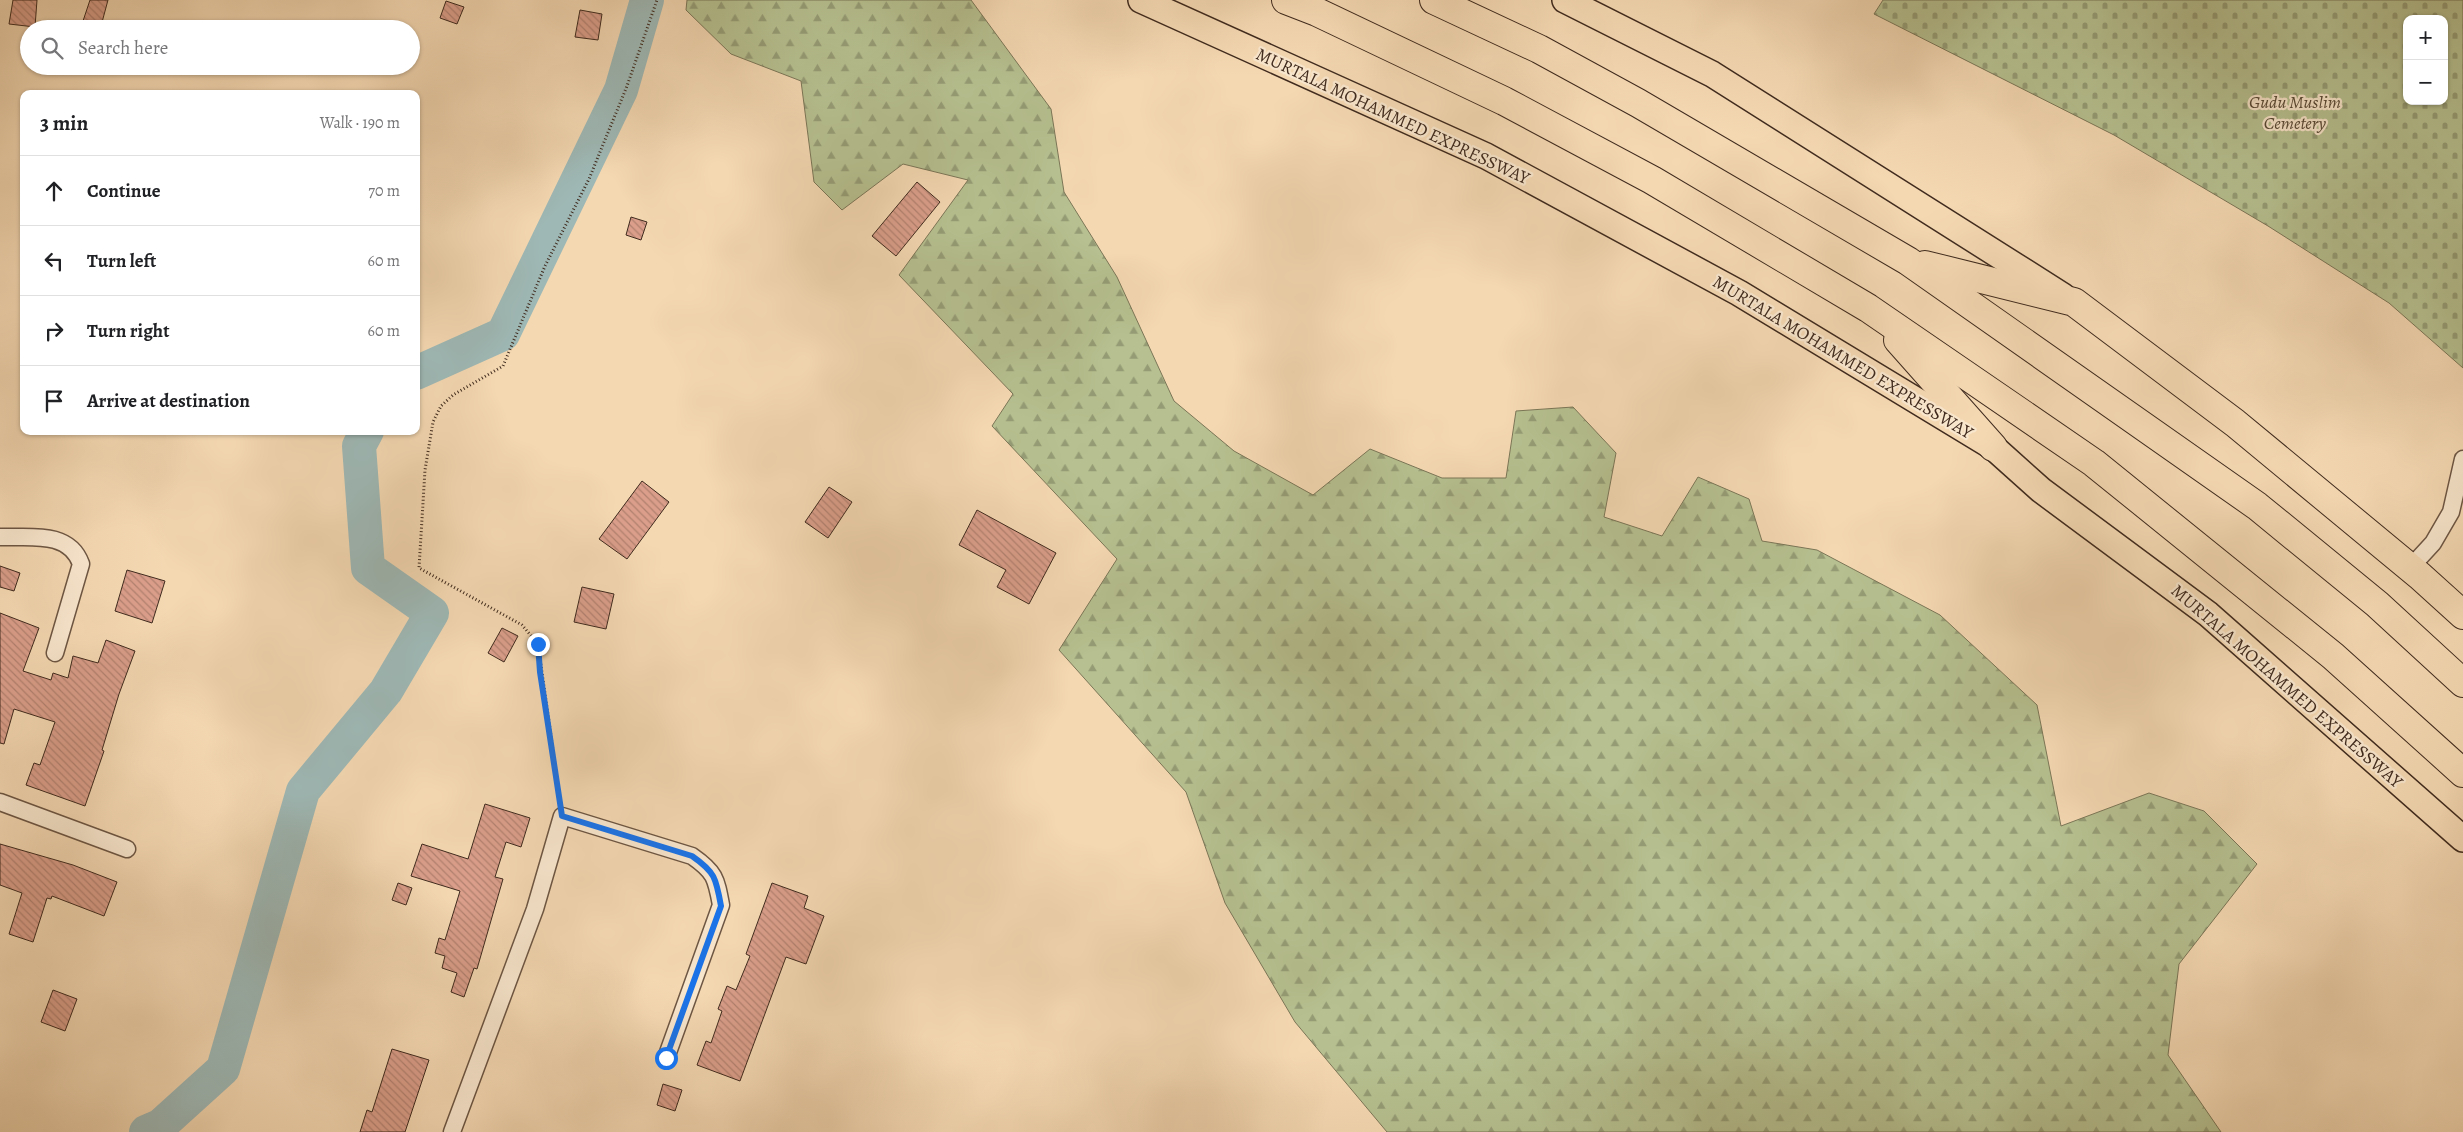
<!DOCTYPE html>
<meta charset="utf-8">
<style>
:root{--surface:#fff;--page:#f2f2f2;--text:#202124;--muted:#757577;--line:#e0e0e0}
body{margin:0;font-family:Alegreya,serif;background:var(--page);color:var(--text)}
.controls{position:absolute;right:15px;top:15px;display:grid;overflow:hidden;border-radius:10px;box-shadow:0 1px 4px #0004}
.controls button{width:45px;height:45px;display:grid;place-items:center;padding:0;border:0;border-bottom:1px solid var(--line);background:var(--surface);color:var(--text);font:25px sans-serif}
.stop{position:absolute;width:15px;height:15px;margin:-11px;border:4px solid #1a73e8;border-radius:50%;background:#fff}
.stop.end{background:#1a73e8;border-color:#fff;box-shadow:0 1px 5px #0008}
.list{margin:0;padding:0;list-style:none}
h2{display:flex;justify-content:space-between;align-items:center;height:65px;margin:0;padding:0 20px;font-size:21px}
h2 small{font-size:16px;font-weight:400;color:var(--muted)}
.list li{display:grid;grid-template-columns:32px 1fr auto;gap:15px;align-items:center;box-sizing:border-box;height:70px;padding:0 20px;border-top:1px solid var(--line)}
.list b{display:block;font-size:19px;white-space:nowrap}
.list em{font-size:16px;font-style:normal;color:var(--muted)}
.icon{flex:none;width:28px;height:28px;fill:none;stroke:currentColor;stroke-width:2;stroke-linecap:round;stroke-linejoin:round}
.map{position:relative;flex:none;width:2463px;height:1132px;overflow:hidden}
.search{position:absolute;background:var(--surface);box-shadow:0 1px 4px #0004;left:20px;top:20px;width:400px;height:55px;display:flex;align-items:center;gap:12px;box-sizing:border-box;padding:0 18px;border-radius:28px;color:var(--muted);font-size:19px}
.panel{position:absolute;background:var(--surface);box-shadow:0 1px 4px #0004;left:20px;top:90px;width:400px;height:345px;border-radius:10px}
.map>svg:first-child{display:block}
.forest{fill:url(#forest-firs);stroke:#7b7657}
.cemetery{fill:url(#cemetery-stones);stroke:#7b7657;fill-rule:evenodd}
.lines{fill:none;stroke-linecap:round;stroke-linejoin:round}
.river{stroke:#9eb8b5;stroke-width:34}
.building{fill:url(#building-back-hatch);stroke:#402b1e}
.street-casing{stroke:#6d5643;stroke-width:19}
.primary-casing{stroke:#402b1e;stroke-width:28}
.highway-casing{stroke:#402b1e;stroke-width:30}
.path{stroke:#402b1e;stroke-width:3;stroke-dasharray:1 2.5;stroke-linecap:butt}
.street{stroke:#f8e6cd;stroke-width:16}
.primary{stroke:#f4d8b2;stroke-width:25}
.highway{stroke:#f4d8b2;stroke-width:28}
.route{stroke:#1a73e8;stroke-width:6}
.labels{text-anchor:middle;stroke-width:4.5;stroke-linejoin:round;paint-order:stroke}
.park-label{font-size:18px;font-style:italic;fill:#584935;stroke:#f8e6cd}
.street-label{font-size:18px;fill:#402b1e;stroke:#f8e6cd}
</style>
<div class="map">
<svg width="2463" height="1132" viewBox="0 0 2463 1132">
<defs>
<pattern id="forest-firs" width="22" height="20" patternUnits="userSpaceOnUse" patternTransform="scale(1.25)"><rect width="22" height="20" fill="#b6c090"/><path d="M5 1l3.5 6h-7zM16 11l3.5 6h-7z" fill="#959c75"/></pattern>
<pattern id="cemetery-stones" width="16" height="16" patternUnits="userSpaceOnUse" patternTransform="scale(1.25)"><rect width="16" height="16" fill="#b6c090"/><path d="M2 7V4a2 2 0 0 1 4 0v3zM10 15v-3a2 2 0 0 1 4 0v3z" fill="#959c75"/></pattern>
<pattern id="building-back-hatch" width="6" height="6" patternUnits="userSpaceOnUse" patternTransform="scale(1.25)"><rect width="6" height="6" fill="#da9e8a"/><path d="M-1 5l2 2M0 0l6 6M5-1l2 2" fill="none" stroke="#b28170"/></pattern>
</defs>
<rect width="100%" height="100%" fill="#f4d8b2"/>
<filter id="stains"><feTurbulence type="fractalNoise" baseFrequency=".004" numOctaves="4"/><feColorMatrix values="0 0 0 0 .2 0 0 0 0 .09 0 0 0 0 .02 0 0 0 .5 -.17"/></filter>
<radialGradient id="worn" r=".72"><stop offset=".6" stop-color="#630" stop-opacity="0"/><stop offset="1" stop-color="#630" stop-opacity=".3"/></radialGradient>
<path class="forest" d="M 687,0 L 971,0 L 1051,109 L 1064,192 L 1117,277 L 1174,401 L 1234,451 L 1313,495 L 1370,449 L 1442,478 L 1506,478 L 1516,411 L 1573,407 L 1616,453 L 1604,517 L 1662,536 L 1698,477 L 1749,499 L 1762,541 L 1817,550 L 1940,615 L 2037,705 L 2061,826 L 2149,793 L 2204,811 L 2257,864 L 2179,964 L 2168,1055 L 2221,1132 L 1387,1132 L 1295,1022 L 1225,903 L 1186,792 L 1059,650 L 1117,559 L 992,426 L 1013,394 L 899,275 L 968,180 L 903,164 L 842,210 L 814,182 L 801,81 L 731,54 L 686,10 Z"/>
<path class="cemetery" d="M 1883,0 L 2463,0 L 2463,368 L 2389,303 L 2268,226 L 2114,135 L 1874,14 ZM 2407,19 L 2444,19 L 2444,101 L 2407,101 Z"/>
<g class="lines">
<g class="river">
<path d="M 416,373 L 503,334 L 621,90 L 647,0"/>
<path d="M 146,1132 L 160,1126 L 223,1069 L 303,791 L 386,691 L 432,613 L 368,568 L 359,446 L 367,431"/>
</g>
</g>
<g class="building">
<path d="M 13,0 L 37,0 L 35,27 L 9,24 Z"/>
<path d="M 90,0 L 108,0 L 101,26 L 83,21 Z"/>
<path d="M 446,1 L 464,7 L 457,24 L 440,18 Z"/>
<path d="M 580,10 L 602,14 L 598,40 L 575,37 Z"/>
<path d="M 917,182 L 940,202 L 896,256 L 872,236 Z"/>
<path d="M 631,217 L 647,222 L 641,240 L 626,235 Z"/>
<path d="M 642,481 L 669,502 L 627,559 L 599,539 Z"/>
<path d="M 829,487 L 852,502 L 828,538 L 805,522 Z"/>
<path d="M 977,510 L 1056,553 L 1029,604 L 997,587 L 1006,570 L 959,545 Z"/>
<path d="M 0,566 L 20,573 L 14,591 L 0,587 Z"/>
<path d="M 127,570 L 165,581 L 152,623 L 115,611 Z"/>
<path d="M 582,587 L 614,594 L 606,629 L 574,622 Z"/>
<path d="M 0,613 L 39,628 L 23,671 L 51,680 L 53,673 L 68,678 L 73,656 L 98,663 L 106,640 L 135,651 L 119,694 L 102,750 L 104,751 L 85,806 L 26,785 L 34,763 L 40,765 L 55,722 L 14,709 L 4,744 L 0,743 Z"/>
<path d="M 502,628 L 518,636 L 504,662 L 488,653 Z"/>
<path d="M 485,804 L 530,818 L 521,847 L 506,842 L 495,877 L 503,879 L 477,969 L 474,968 L 464,997 L 451,992 L 457,973 L 442,968 L 445,956 L 435,953 L 439,938 L 445,940 L 460,891 L 411,876 L 422,844 L 468,859 Z"/>
<path d="M 0,844 L 73,865 L 117,882 L 104,916 L 52,896 L 51,899 L 47,898 L 33,942 L 9,934 L 22,893 L 0,885 Z"/>
<path d="M 398,883 L 412,888 L 406,905 L 392,900 Z"/>
<path d="M 772,883 L 808,896 L 804,908 L 824,916 L 806,964 L 786,957 L 740,1081 L 697,1065 L 706,1041 L 711,1043 L 722,1011 L 718,1009 L 727,986 L 736,990 L 750,956 L 746,954 Z"/>
<path d="M 53,990 L 77,999 L 65,1031 L 41,1022 Z"/>
<path d="M 392,1049 L 429,1060 L 405,1132 L 360,1132 L 367,1110 L 372,1112 Z"/>
<path d="M 663,1084 L 682,1090 L 675,1111 L 657,1105 Z"/>
</g>
<g class="lines">
<g class="street-casing">
<g id="street">
<path d="M 0,537 C 29,538 69,530 81,564 L 55,653"/>
<path d="M 2410,568 L 2433,543 L 2451,512 L 2463,459"/>
<path d="M 0,802 L 127,849"/>
<path d="M 452,1132 L 535,909 L 562,816 L 692,856 C 715,872 716,878 721,905 L 666,1058"/>
</g>
</g>
<g class="primary-casing">
<g id="primary">
<path d="M 1141,0 L 1486,156 L 1739,293 L 1993,447 L 2041,490 L 2208,614 L 2463,839"/>
<path d="M 1565,0 L 1712,74 L 2063,296"/>
</g>
</g>
<g class="highway-casing">
<g id="highway">
<path d="M 1286,0 L 1317,12 L 1504,101 L 1652,180 L 1868,308 L 2094,463 L 2333,656 L 2463,773"/>
<path d="M 1434,0 L 1539,49 L 1638,103 L 1908,261 L 2257,506 L 2377,604 L 2463,683"/>
<path d="M 1925,265 L 2074,302 L 2235,423 L 2420,576 L 2463,615"/>
<path d="M 1898,340 L 1993,447"/>
</g>
</g>
<path class="path" d="M 560,800 L 538,644 L 522,625 L 419,568 L 425,470 L 433,422 L 441,406 L 453,395 L 503,366 L 545,266 L 589,179 L 627,86 L 657,0"/>
<use href="#street" class="street"/>
<use href="#primary" class="primary"/>
<use href="#highway" class="highway"/>
</g>
<g class="lines">
<path class="route" d="M 538,644 L 540,672 L 562,816 L 692,856 C 715,872 716,878 721,906 L 666,1058"/>
</g>
<g class="labels">
<g class="park-label">
<text x="2295" y="108">Gudu Muslim<tspan x="2295" dy="21">Cemetery</tspan></text>
</g>
<g class="street-label">
<text transform="translate(1393 116) rotate(25)" y="6">MURTALA MOHAMMED EXPRESSWAY</text>
<text transform="translate(1843 357) rotate(31)" y="6">MURTALA MOHAMMED EXPRESSWAY</text>
<text transform="translate(2287 686) rotate(41)" y="6">MURTALA MOHAMMED EXPRESSWAY</text>
</g>
</g>
<rect width="100%" height="100%" filter="url(#stains)"/>
<rect width="100%" height="100%" fill="url(#worn)"/>
</svg>
<div class="controls">
<button>+</button>
<button>−</button>
</div>
<div class="stop" style="left:666px;top:1058px"></div>
<div class="stop end" style="left:538px;top:644px"></div>
<div class="search"><svg class="icon" aria-label="search" viewBox="0 0 24 24"><circle cx="10" cy="10" r="6"/><path d="M15 15l6 6"/></svg>Search here</div>
<section class="panel">
<h2>3 min<small>Walk · 190 m</small></h2>
<ul class="list">
<li><svg class="icon" aria-label="ahead" viewBox="0 0 24 24"><path d="M12 20V5M6 11l6-6 6 6"/></svg><div><b>Continue</b></div><em>70 m</em></li>
<li><svg class="icon" aria-label="left" viewBox="0 0 24 24"><path d="M17 20v-9H6M10 6l-5 5 5 5"/></svg><div><b>Turn left</b></div><em>60 m</em></li>
<li><svg class="icon" aria-label="right" viewBox="0 0 24 24"><path d="M7 20v-9h11M14 6l5 5-5 5"/></svg><div><b>Turn right</b></div><em>60 m</em></li>
<li><svg class="icon" aria-label="arrive" viewBox="0 0 24 24"><path d="M6 21V4h12l-3 4 3 4H6"/></svg><div><b>Arrive at destination</b></div></li>
</ul>
</section>
</div>
